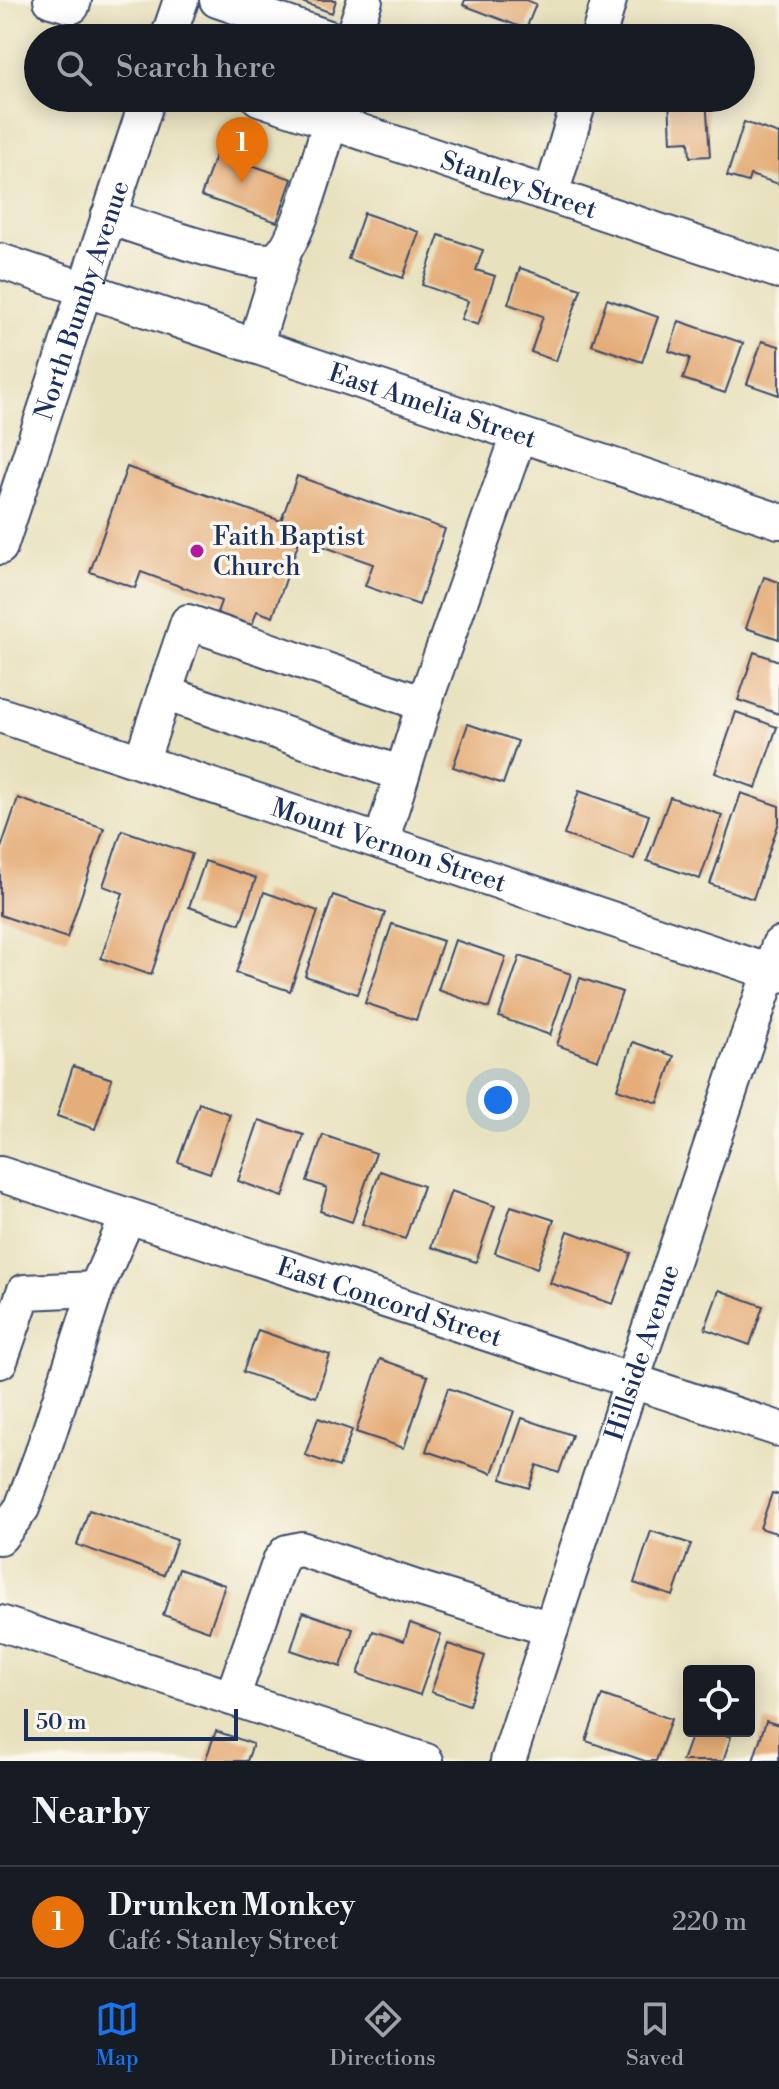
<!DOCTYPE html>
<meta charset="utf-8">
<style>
:root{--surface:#171b24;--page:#242831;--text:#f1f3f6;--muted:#9ea1a6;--line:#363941;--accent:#1a73e8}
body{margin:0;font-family:"Libre Bodoni",serif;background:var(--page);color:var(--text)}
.controls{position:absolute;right:24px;bottom:24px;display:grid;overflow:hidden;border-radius:8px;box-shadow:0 4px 20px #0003}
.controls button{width:72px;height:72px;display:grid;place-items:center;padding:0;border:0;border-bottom:2px solid var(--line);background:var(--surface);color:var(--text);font:40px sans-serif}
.scale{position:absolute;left:24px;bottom:20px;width:214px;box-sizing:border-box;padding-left:8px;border:4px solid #1b2f5e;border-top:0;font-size:22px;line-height:28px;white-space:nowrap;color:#1b2f5e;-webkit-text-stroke:6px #fbf7ec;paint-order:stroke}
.you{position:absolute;left:498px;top:1100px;width:28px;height:28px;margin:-20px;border:6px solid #fff;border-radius:50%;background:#1a73e8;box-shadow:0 0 0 12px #1a73e833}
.badge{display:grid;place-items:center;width:52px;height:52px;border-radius:50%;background:var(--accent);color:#fff;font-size:26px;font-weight:700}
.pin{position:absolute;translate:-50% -66px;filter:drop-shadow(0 2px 4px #0008)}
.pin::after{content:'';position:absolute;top:42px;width:28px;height:24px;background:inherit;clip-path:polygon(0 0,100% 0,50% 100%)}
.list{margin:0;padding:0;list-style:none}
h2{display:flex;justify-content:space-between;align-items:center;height:104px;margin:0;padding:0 32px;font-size:34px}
h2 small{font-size:26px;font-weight:400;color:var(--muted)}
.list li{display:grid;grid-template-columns:52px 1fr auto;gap:24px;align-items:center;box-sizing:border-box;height:112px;padding:0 32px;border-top:2px solid var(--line)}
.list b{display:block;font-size:30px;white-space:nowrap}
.list p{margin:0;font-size:26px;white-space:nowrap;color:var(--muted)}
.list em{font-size:26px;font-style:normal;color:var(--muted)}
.icon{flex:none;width:44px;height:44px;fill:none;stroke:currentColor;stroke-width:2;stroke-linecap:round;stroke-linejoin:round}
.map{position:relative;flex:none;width:779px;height:1761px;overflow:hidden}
.search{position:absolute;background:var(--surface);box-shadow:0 4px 20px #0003;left:24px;right:24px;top:24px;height:88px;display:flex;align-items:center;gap:20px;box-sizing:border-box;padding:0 28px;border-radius:44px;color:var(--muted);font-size:30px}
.sheet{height:216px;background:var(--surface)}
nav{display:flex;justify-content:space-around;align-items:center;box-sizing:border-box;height:112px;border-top:2px solid var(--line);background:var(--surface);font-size:22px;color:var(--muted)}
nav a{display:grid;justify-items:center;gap:4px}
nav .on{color:var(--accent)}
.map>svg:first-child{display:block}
.building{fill:#e5ad79}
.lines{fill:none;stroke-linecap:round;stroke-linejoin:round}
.minor-casing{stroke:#3a4a6c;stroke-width:38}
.minor{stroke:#fff;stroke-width:34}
.poi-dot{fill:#b5179e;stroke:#fbf7ec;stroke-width:3}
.labels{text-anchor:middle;stroke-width:7;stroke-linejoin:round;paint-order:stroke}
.street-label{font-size:26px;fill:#1b2f5e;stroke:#fbf7ec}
.poi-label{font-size:26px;fill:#1b2f5e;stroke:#fbf7ec;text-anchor:start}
</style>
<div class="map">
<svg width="779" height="1761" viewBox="0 0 779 1761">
<rect width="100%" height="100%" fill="#fbf7ec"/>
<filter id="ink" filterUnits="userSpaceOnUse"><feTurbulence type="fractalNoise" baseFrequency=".0125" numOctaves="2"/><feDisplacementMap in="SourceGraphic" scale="16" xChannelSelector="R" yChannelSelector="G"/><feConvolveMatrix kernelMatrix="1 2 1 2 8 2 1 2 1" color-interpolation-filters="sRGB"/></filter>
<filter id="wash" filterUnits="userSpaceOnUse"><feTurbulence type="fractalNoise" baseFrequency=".006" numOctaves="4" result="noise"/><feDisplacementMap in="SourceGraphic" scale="32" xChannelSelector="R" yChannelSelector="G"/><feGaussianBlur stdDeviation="1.8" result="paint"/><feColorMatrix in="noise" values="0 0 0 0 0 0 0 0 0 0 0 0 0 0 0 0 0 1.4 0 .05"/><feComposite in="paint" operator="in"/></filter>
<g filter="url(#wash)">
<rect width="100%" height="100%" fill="#e8e1be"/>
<g id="blocks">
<g class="building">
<path d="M 296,0 L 336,0 L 332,13 Z"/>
<path d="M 465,0 L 526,0 L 536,4 L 526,29 L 463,5 Z"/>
<path d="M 669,98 L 706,98 L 710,156 L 690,157 L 689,141 L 671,142 Z"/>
<path d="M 744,122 L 779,134 L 779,184 L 750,175 L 748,182 L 727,176 Z"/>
<path d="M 216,153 L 292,179 L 277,222 L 201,196 Z"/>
<path d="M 364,213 L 419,232 L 403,278 L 348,259 Z"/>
<path d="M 439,235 L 483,250 L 476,270 L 495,276 L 478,325 L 461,319 L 468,301 L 422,285 Z"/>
<path d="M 520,268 L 581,289 L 556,361 L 531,352 L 543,316 L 508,304 Z"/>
<path d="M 607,299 L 658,317 L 642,362 L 592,345 Z"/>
<path d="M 679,321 L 743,343 L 725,393 L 683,379 L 690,358 L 669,351 Z"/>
<path d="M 762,341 L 779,346 L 779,395 L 747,384 Z"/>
<path d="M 127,467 L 281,521 L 297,476 L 445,529 L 419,605 L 365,586 L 373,564 L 300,538 L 273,617 L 257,611 L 252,625 L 217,613 L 221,601 L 141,572 L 135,588 L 90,572 Z"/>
<path d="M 764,577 L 779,582 L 779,639 L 746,628 Z"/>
<path d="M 754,652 L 779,661 L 779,714 L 738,700 Z"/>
<path d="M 736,712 L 777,727 L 756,788 L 715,773 Z"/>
<path d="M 468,724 L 518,741 L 503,784 L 453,767 Z"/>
<path d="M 579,791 L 649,815 L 634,859 L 564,835 Z"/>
<path d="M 741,793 L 779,806 L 779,822 L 753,899 L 710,884 Z"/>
<path d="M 670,797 L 722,815 L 700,879 L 647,861 Z"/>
<path d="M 18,798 L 104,828 L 67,938 L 0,915 L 0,851 Z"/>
<path d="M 122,830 L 192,854 L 151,975 L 101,958 L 123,893 L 103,886 Z"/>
<path d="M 205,861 L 256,878 L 240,924 L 189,907 Z"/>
<path d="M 264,892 L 318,911 L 290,991 L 236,973 Z"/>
<path d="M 333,895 L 385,913 L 357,994 L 305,976 Z"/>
<path d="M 392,924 L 443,941 L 416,1020 L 365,1003 Z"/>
<path d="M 455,940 L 506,957 L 489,1008 L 438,990 Z"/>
<path d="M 520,956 L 571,974 L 550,1035 L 499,1017 Z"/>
<path d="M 580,978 L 622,992 L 598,1060 L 557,1045 Z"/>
<path d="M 633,1042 L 674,1056 L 658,1103 L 617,1089 Z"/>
<path d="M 73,1066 L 112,1079 L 95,1129 L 57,1116 Z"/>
<path d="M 199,1103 L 230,1114 L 210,1173 L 178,1162 Z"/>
<path d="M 259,1120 L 304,1135 L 283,1197 L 238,1181 Z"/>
<path d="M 323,1135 L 376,1153 L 352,1222 L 320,1211 L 327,1188 L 307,1181 Z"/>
<path d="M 380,1171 L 423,1186 L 405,1239 L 362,1224 Z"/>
<path d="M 451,1191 L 495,1206 L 476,1262 L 431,1247 Z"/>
<path d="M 511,1206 L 554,1220 L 537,1268 L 495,1253 Z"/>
<path d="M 568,1231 L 631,1253 L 613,1304 L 550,1283 Z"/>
<path d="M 719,1290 L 763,1306 L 750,1345 L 705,1329 Z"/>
<path d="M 258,1330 L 330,1355 L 316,1397 L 243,1372 Z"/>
<path d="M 380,1359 L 428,1376 L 404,1448 L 356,1432 Z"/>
<path d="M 448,1388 L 514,1411 L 492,1473 L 426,1451 Z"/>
<path d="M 318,1418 L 352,1430 L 339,1467 L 305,1455 Z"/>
<path d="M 522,1418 L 572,1435 L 559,1473 L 537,1465 L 529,1488 L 501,1479 Z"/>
<path d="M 772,1493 L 779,1495 L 779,1534 L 760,1528 Z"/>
<path d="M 89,1510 L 177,1540 L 164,1575 L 77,1545 Z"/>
<path d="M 651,1531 L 691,1544 L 673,1596 L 634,1583 Z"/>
<path d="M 179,1569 L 225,1585 L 209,1631 L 163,1615 Z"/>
<path d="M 303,1612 L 353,1629 L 341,1667 L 291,1650 Z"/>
<path d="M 410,1623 L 441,1634 L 420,1695 L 358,1674 L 373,1631 L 404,1641 Z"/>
<path d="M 448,1644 L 485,1656 L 469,1705 L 431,1692 Z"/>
<path d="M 602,1695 L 671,1719 L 656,1761 L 645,1761 L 586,1741 Z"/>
<path d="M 766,1721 L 779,1725 L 779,1761 L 753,1761 Z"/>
<path d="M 216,1731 L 253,1744 L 247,1761 L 205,1761 Z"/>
<path d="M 693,1731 L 715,1731 L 731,1737 L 723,1761 L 682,1761 Z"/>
</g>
</g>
</g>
<g filter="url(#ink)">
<use href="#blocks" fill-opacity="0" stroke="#3a4a6c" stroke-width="2"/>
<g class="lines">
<g class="minor-casing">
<g id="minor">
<path d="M 51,0 L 72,6 L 74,0"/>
<path d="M 217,0 L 329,38"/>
<path d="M 168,38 L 181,0"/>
<path d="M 352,38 L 365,0"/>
<path d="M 598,38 L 609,0"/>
<path id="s1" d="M 259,98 L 779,271"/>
<path d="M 551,195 L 580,98"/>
<path d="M 108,217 C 134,225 259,270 276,259 C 297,247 322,149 330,122"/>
<path id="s2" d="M 0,261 L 779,521"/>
<path d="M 255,346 L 284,252"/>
<path id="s3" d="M 0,547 L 148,98"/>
<path d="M 164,693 L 402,774"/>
<path id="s4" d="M 0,715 L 779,975"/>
<path d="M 141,762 L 188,622 L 424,704 L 519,435"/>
<path d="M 381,842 L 424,704"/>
<path id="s5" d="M 0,1174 L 779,1429"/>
<path d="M 0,1361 L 24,1292 L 96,1289"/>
<path d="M 0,1537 L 22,1508 L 41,1457 L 96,1289 L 128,1216"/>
<path d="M 0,1623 L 426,1761"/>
<path d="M 232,1698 L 280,1561 L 287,1552 L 301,1549 L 417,1588 L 551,1629"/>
<path id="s6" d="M 508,1761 L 632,1380 L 779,945"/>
</g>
</g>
<use href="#minor" class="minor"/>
</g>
</g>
<circle class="poi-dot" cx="197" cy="551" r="8"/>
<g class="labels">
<g class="street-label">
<text dy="9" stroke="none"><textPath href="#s1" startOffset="274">Stanley Street</textPath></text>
<text dy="9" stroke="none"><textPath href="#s3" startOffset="260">North Bumby Avenue</textPath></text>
<text dy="9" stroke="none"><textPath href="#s2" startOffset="456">East Amelia Street</textPath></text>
<text dy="9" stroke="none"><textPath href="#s4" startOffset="410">Mount Vernon Street</textPath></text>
<text dy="9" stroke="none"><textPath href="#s5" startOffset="410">East Concord Street</textPath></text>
<text dy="9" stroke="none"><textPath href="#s6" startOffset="430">Hillside Avenue</textPath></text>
</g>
<g class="poi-label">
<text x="213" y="545">Faith Baptist<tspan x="213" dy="30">Church</tspan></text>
</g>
</g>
</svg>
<div class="controls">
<button><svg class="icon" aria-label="locate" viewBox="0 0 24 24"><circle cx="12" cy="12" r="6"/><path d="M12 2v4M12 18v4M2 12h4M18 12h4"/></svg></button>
</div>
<div class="scale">50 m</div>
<div class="you"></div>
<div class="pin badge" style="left:242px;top:183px;background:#e8710a">1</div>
<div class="search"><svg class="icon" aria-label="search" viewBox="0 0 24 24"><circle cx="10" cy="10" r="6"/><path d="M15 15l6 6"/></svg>Search here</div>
</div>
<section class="sheet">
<h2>Nearby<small></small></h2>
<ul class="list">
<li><span class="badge" style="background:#e8710a">1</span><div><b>Drunken Monkey</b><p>Café · Stanley Street</p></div><em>220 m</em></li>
</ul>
</section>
<nav>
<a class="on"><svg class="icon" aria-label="map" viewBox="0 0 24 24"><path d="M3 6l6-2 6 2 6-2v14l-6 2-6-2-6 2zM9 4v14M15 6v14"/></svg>Map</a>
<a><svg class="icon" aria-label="directions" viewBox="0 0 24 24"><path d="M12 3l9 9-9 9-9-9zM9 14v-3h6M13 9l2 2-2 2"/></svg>Directions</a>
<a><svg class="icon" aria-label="saved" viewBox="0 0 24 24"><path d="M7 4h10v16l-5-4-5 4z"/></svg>Saved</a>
</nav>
